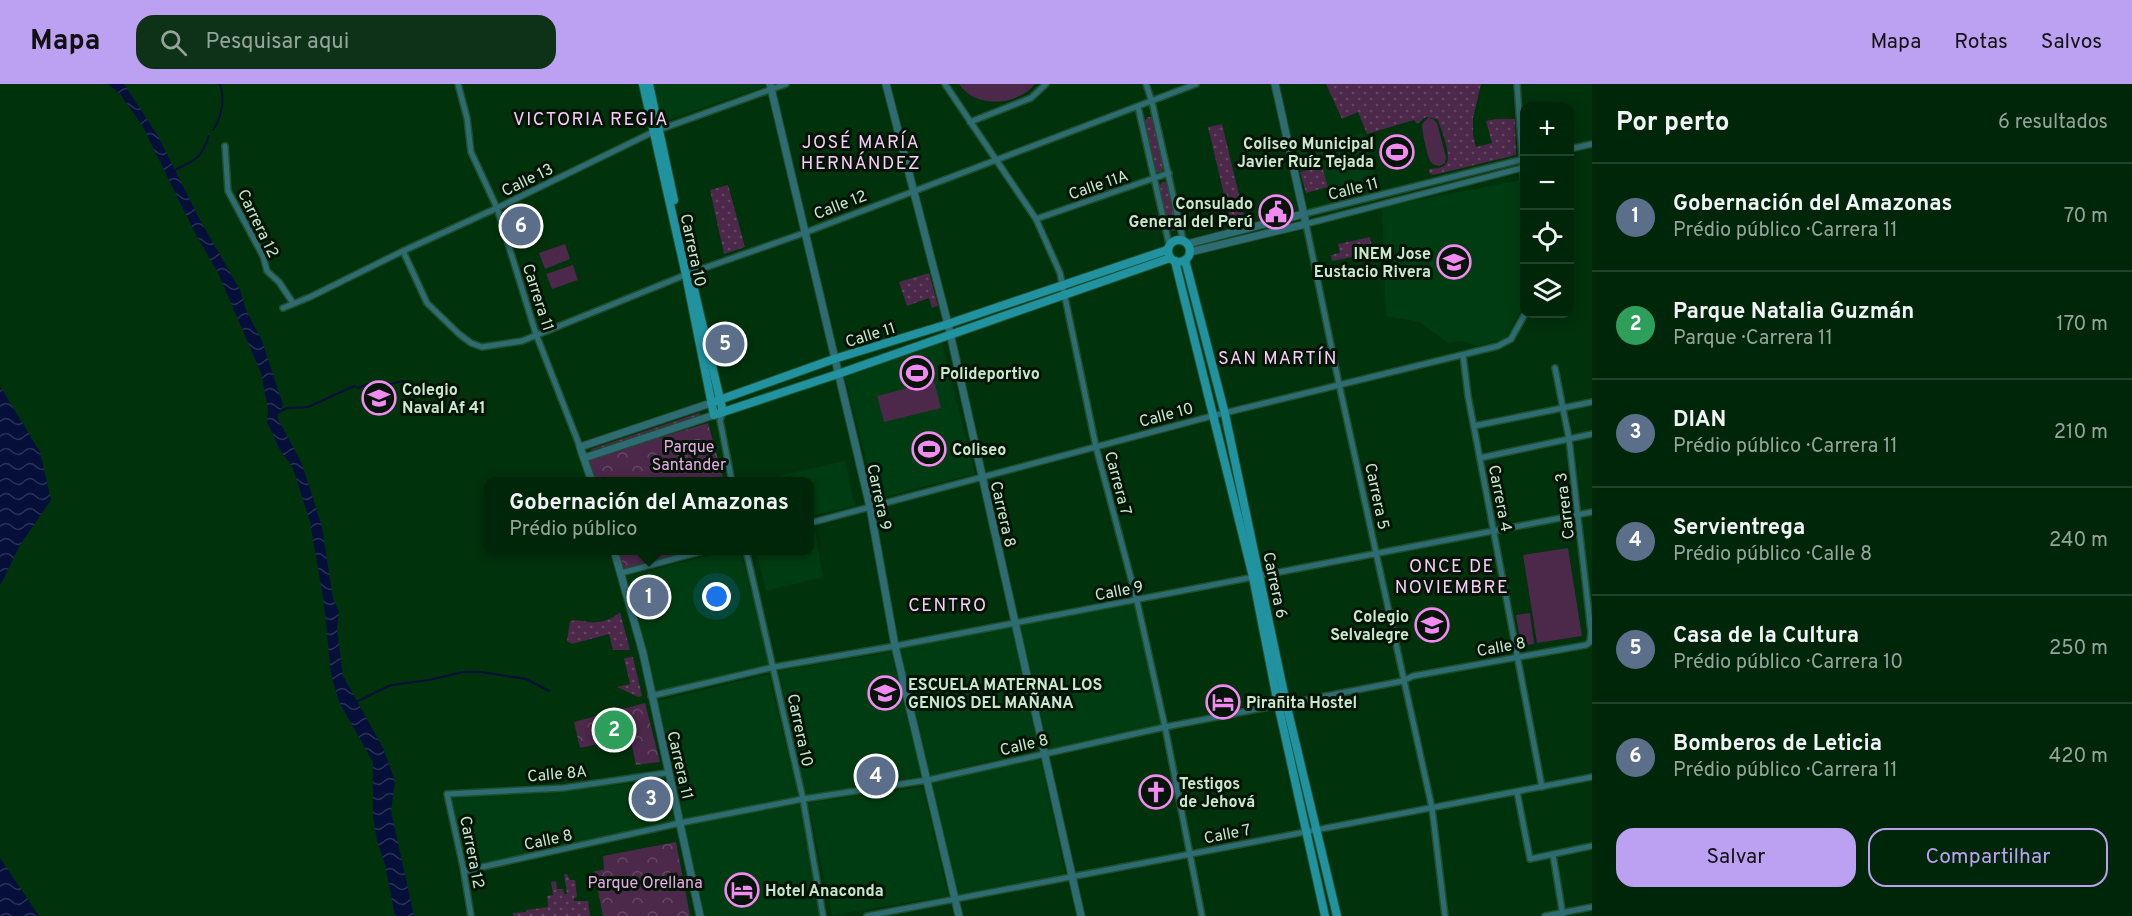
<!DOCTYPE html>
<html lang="pt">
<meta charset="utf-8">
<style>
:root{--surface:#002609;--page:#0e3217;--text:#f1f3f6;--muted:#95a59c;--line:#22432a;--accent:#bca0f2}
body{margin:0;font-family:Overpass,sans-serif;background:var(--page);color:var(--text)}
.controls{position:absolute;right:18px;top:18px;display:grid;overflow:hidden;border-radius:12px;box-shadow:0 3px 15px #0003}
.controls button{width:54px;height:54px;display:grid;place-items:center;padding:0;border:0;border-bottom:2px solid var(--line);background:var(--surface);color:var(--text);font:30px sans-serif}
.you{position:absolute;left:717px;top:513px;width:21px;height:21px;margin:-15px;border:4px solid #fff;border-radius:50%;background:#1a73e8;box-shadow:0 0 0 9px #1a73e833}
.badge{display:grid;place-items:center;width:39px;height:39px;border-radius:50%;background:var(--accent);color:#fff;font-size:20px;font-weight:700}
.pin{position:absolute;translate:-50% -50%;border:3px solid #fff;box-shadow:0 2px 6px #0006}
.popup{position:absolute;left:484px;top:393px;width:330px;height:78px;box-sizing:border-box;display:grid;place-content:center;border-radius:12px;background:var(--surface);filter:drop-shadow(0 2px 4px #0005);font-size:20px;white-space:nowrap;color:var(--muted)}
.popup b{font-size:22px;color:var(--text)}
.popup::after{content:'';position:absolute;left:50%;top:100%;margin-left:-12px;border:12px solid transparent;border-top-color:var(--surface)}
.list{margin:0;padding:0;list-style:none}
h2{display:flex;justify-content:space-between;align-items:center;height:78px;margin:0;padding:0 24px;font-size:26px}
h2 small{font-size:20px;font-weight:400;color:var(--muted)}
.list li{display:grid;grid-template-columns:39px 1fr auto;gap:18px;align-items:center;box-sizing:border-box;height:108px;padding:0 24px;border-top:2px solid var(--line)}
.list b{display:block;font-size:22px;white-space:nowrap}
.list p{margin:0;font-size:20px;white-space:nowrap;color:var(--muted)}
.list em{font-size:20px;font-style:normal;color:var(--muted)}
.actions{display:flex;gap:12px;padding:18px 24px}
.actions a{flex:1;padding:14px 0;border:2px solid var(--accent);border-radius:18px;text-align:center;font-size:21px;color:var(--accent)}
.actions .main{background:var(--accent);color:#111}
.icon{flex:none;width:33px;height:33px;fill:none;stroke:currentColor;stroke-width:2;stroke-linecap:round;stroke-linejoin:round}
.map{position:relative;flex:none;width:1592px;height:832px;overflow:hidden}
header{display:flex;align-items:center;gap:36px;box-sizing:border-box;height:84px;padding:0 30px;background:var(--accent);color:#111}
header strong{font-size:28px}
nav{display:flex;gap:33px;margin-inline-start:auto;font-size:21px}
.search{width:420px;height:54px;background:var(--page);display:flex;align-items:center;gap:15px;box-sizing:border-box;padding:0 21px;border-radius:18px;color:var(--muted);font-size:22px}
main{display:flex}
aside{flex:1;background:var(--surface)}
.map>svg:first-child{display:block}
.built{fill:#003c11}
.grass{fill:url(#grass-dots)}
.forest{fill:url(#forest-crowns)}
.pitch{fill:#4c284b}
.water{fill:url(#water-waves)}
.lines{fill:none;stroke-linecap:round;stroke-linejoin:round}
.stream{stroke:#060f3a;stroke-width:2}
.minor-casing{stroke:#214f2b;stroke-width:8}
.tertiary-casing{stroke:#214f2b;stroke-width:9}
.secondary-casing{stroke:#214f2b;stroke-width:10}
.minor{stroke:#2e6c74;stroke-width:5}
.tertiary{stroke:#2e6c74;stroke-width:7}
.secondary{stroke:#2092a0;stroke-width:8}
.labels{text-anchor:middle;stroke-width:6;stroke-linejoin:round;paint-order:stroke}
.poi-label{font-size:16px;font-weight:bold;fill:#cde7cf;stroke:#031506;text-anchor:start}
.street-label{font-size:16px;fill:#cde7cf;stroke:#031506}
.park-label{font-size:16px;fill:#edabeb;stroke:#031506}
.neighbourhood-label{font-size:18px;letter-spacing:1.5px;fill:#fdcdfa;stroke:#031506}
</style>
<header>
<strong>Mapa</strong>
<div class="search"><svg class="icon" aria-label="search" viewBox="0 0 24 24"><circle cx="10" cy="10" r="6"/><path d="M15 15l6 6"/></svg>Pesquisar aqui</div>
<nav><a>Mapa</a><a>Rotas</a><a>Salvos</a></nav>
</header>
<main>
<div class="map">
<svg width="1592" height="832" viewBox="0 0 1592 832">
<defs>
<pattern id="grass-dots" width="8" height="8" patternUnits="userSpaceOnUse" patternTransform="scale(1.5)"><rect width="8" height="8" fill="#4c284b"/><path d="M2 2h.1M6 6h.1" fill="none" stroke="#654764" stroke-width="1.8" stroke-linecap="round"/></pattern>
<pattern id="forest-crowns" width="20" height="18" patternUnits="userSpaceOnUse" patternTransform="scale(1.5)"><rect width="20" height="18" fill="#4c284b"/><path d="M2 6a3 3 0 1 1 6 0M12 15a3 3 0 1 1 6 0" fill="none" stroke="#654764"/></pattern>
<pattern id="water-waves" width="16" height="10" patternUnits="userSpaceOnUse" patternTransform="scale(1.5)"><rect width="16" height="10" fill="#060f3a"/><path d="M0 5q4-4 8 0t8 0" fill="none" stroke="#293255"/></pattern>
</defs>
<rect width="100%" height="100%" fill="#00320c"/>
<g class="built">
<path d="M 652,0 L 765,0 L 766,2 L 660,39 Z"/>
<path d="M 1363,49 L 1379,107 L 1333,119 L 1322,82 L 1300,88 L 1294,68 Z"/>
<path d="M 1521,96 L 1524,134 L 1524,221 L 1505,255 L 1477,262 L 1462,257 L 1448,259 L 1420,238 L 1386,232 L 1382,123 Z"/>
<path d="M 942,259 L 975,390 L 876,415 L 845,293 Z"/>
<path d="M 845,377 L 855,422 L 810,432 L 810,398 L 751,398 Z"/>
<path d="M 815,447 L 823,493 L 766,507 L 756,467 L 810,466 L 810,448 Z"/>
<path d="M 727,467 L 741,467 L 769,581 L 655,609 L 628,492 Z"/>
<path d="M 1134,520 L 1161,641 L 1049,665 L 1019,540 Z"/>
<path d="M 1013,543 L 1042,665 L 930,691 L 899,564 Z"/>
<path d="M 891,568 L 922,692 L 805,712 L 779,587 Z"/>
<path d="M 769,590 L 798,712 L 682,736 L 658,617 Z"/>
<path d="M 1041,675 L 1065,789 L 958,811 L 932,698 Z"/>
<path d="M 667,697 L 677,738 L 464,786 L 450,714 Z"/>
<path d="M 923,703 L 948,812 L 832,831 L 808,719 Z"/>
<path d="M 800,720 L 820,832 L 703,832 L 683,741 Z"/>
</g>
<g class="grass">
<path d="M 1326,0 L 1481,0 L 1473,34 L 1473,51 L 1476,63 L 1492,59 L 1486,37 L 1496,35 L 1515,35 L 1516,71 L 1433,91 L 1429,89 L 1429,85 C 1436,84 1444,85 1447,78 C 1451,71 1441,42 1437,35 L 1426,33 L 1417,40 L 1414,36 L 1367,50 L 1358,28 L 1342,35 Z"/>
<path d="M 1148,33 L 1152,33 L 1154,36 L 1164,83 L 1161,88 L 1157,88 L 1155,84 L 1145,37 Z"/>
<path d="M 1222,40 L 1246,140 L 1232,144 L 1208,43 Z"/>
<path d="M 1322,82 L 1328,103 L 1306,109 L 1300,88 Z"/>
<path d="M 1162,98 L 1165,98 L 1168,101 L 1177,142 L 1175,147 L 1171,147 L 1169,144 L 1159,102 Z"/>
<path d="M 728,101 L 745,163 L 724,170 L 710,106 Z"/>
<path d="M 1370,153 L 1373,169 L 1332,177 L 1331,171 L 1340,169 L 1338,160 Z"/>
<path d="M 929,189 L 938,222 L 932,224 L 929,214 L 907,222 L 899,198 Z"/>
<path d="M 699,329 L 701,333 L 591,367 L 591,365 Z"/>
<path d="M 620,528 L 630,566 L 613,566 L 609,550 L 572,560 L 567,557 L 570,537 C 577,535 581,537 589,538 C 598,540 613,535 620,528 Z"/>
<path d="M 633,573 L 642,612 L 638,613 L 617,603 L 630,600 L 624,574 Z"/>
<path d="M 564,790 L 567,790 L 570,796 L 575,796 L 577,813 L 574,814 L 574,817 L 588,817 L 590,832 L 513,832 L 513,829 L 526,828 L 526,826 L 548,823 L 547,812 L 553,811 L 551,798 L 556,797 L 557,805 L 563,805 L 564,810 L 567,810 Z"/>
</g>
<g class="forest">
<path d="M 708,339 L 724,397 L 594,397 L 587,375 Z"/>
<path d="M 617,466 L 693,467 L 623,486 Z"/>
<path d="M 645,619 L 660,678 L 636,681 L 630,653 L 580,664 L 574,638 Z"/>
<path d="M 676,758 L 690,832 L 603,832 L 594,787 L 604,786 L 603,772 Z"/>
</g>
<g class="pitch">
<path d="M 959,0 L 1035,0 C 1017,22 975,25 959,0 Z"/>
<path d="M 1428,34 L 1433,35 L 1437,39 L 1446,73 L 1445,79 L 1440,82 C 1436,81 1434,82 1431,78 C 1427,73 1422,47 1422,40 Z"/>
<path d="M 565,160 L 570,175 L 545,185 L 539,169 Z"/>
<path d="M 573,181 L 578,196 L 552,205 L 546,190 Z"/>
<path d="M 934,297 L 941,324 L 884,338 L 877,312 Z"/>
<path d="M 1568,464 L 1582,552 L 1537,559 L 1523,471 Z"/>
<path d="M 1530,529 L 1534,560 L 1521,562 L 1516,531 Z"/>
</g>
<g class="water">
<path d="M 108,0 L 124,0 L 158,52 L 201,138 L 240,206 L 246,226 L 262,257 L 283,321 L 277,333 L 302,380 L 322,443 L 333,515 L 339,528 L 337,544 L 343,592 L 383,664 L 395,697 L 391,727 L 414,832 L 395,832 L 385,780 L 377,757 L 373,733 L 373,678 L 339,618 L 331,590 L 324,519 L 310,438 L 293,384 L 280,366 L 267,338 L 268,325 L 261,289 L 218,189 L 195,149 L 142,41 L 120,10 Z"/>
<path d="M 0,302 L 40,368 L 51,416 L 20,461 L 0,502 Z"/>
<path d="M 0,774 L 39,832 L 0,832 Z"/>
</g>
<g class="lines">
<g class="stream">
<path d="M 213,46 C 222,34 225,14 220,0"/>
<path d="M 173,87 C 196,75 200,77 209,52"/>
<path d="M 277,329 L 287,324 L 308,323 L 354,302 L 358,304 L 368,300 L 374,304 L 403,297"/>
<path d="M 354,619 L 391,601 L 429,596 L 463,588 L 482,588 L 526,595 L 549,607"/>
</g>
<g class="minor-casing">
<g id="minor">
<path d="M 458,0 L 467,34 L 471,68 L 497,124 L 536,250 L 580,363"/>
<path d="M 945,0 L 1036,135 L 1060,189 L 1096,363 L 1137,517 L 1165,643 L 1202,832"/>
<path d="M 1146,0 L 1152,18 L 1183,156"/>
<path d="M 1517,0 L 1524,101"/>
<path d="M 1138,23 L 1169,160"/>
<path d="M 970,38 L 1031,14 L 1046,0"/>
<path d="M 225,62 L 228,107 L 263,172 L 267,187 L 279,198 L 293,219"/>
<path d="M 1570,65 L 1592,60"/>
<path d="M 1304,130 L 1524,75"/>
<path d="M 1036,135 L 1169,89"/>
<path d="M 403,167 L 427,219 L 459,250 L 471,259 L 482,263 L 522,257 L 690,189 L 804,149 L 1196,0"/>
<path d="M 283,224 L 310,213 L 403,167 L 497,124 L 653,48 L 786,0"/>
<path d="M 1463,271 L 1468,312 L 1542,703"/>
<path d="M 723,328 L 720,336 L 732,398"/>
<path d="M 1474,342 L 1592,318"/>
<path d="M 1480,374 L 1592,350"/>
<path d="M 810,439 L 1212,332 L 1498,262 L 1511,255 L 1525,230"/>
<path d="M 746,466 L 803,715 L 823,832"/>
<path d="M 621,489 L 707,466"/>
<path d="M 651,612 L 774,583 L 895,562 L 1592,428"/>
<path d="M 1517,708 L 1530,775 L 1592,762"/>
<path d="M 1553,771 L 1563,832"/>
<path d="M 464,787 L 680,739 L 803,715 L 928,696 L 1165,643 L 1403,597 L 1413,592 L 1586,561 L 1590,558 L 1591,548 L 1569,355 L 1555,284"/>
<path d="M 471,832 L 463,783 L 447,710 L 563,704 L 666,689 L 669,690"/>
<path d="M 867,832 L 1592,693"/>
<path d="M 1445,832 L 1432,724 L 1339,300 L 1306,140 L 1522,84"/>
<path d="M 1545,832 L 1592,823"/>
</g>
</g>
<g class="tertiary-casing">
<g id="tertiary">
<path d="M 770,0 L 870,423 L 895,562 L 959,832"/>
<path d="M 886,0 L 948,240 L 1081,832"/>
<path d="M 1187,160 L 1304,130"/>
<path d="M 1190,168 L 1306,140 L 1275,0"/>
<path d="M 584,374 L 714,331"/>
<path d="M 592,398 L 580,363 L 711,319"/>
<path d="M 614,466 L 643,569 L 700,832"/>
</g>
</g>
<g class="secondary-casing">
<g id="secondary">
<path d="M 643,0 L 686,191 L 714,331 L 838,290 L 1170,174"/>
<path d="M 649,0 L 674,116"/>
<circle cx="1179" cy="167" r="11"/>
<path d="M 1185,176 L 1225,330 L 1286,619 L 1337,832"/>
<path d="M 1175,177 L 1253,493 L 1278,620 L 1325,832"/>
<path d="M 693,201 L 723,328"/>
<path d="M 711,319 L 834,275 L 948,240 L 1167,166"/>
</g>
</g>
<use href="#minor" class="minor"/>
<use href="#tertiary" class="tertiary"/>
<use href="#secondary" class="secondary"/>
</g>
<defs>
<g id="stadium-ring" transform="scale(1.725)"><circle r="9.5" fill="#031506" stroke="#f38af1" stroke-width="1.5"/><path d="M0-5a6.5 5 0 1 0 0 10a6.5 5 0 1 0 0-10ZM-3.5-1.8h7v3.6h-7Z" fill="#f38af1"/></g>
<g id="civic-ring" transform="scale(1.725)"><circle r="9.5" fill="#031506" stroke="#f38af1" stroke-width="1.5"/><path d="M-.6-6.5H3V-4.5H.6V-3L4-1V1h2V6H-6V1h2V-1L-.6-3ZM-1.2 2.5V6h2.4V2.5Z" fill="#f38af1"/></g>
<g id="school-ring" transform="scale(1.725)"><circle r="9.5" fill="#031506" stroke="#f38af1" stroke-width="1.5"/><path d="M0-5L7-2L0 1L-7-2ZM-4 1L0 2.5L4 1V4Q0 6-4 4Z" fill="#f38af1"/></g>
<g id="hotel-ring" transform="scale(1.725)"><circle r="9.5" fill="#031506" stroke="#f38af1" stroke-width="1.5"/><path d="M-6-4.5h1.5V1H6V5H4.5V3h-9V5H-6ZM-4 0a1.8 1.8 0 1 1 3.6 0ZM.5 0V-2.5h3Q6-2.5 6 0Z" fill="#f38af1"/></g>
<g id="church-ring" transform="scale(1.725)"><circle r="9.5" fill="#031506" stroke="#f38af1" stroke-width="1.5"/><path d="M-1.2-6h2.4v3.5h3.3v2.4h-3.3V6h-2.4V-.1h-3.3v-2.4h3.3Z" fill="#f38af1"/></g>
</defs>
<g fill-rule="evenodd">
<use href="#stadium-ring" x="1397" y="68"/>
<use href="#civic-ring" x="1276" y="128"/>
<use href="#school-ring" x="1454" y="178"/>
<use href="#stadium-ring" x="917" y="289"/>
<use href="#school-ring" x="379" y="314"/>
<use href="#stadium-ring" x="929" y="365"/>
<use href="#school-ring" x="1432" y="541"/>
<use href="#school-ring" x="885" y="609"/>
<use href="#hotel-ring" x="1223" y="618"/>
<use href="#church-ring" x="1156" y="708"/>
<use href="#hotel-ring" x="742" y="806"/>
</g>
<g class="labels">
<g class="poi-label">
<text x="1374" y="65" text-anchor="end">Coliseo Municipal<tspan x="1374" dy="18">Javier Ruíz Tejada</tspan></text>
<text x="1253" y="125" text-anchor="end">Consulado<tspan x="1253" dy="18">General del Perú</tspan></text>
<text x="1431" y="175" text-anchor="end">INEM Jose<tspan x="1431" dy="18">Eustacio Rivera</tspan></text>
<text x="940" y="295">Polideportivo</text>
<text x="402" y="311">Colegio<tspan x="402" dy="18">Naval Af 41</tspan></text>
<text x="952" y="371">Coliseo</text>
<text x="1409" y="538" text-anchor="end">Colegio<tspan x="1409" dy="18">Selvalegre</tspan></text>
<text x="908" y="606">ESCUELA MATERNAL LOS<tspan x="908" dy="18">GENIOS DEL MAÑANA</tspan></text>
<text x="1246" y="624">Pirañita Hostel</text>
<text x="1179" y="705">Testigos<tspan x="1179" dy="18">de Jehová</tspan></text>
<text x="765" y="812">Hotel Anaconda</text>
</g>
<g class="street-label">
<text transform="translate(527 95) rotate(-26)" y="6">Calle 13</text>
<text transform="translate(1098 100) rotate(-19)" y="6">Calle 11A</text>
<text transform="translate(1353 104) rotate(-14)" y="6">Calle 11</text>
<text transform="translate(840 120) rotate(-21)" y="6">Calle 12</text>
<text transform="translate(259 139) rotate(64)" y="6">Carrera 12</text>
<text transform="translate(694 166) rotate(78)" y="6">Carrera 10</text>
<text transform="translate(539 213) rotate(72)" y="6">Carrera 11</text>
<text transform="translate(870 250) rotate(-17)" y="6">Calle 11</text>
<text transform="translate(1166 330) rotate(-15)" y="6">Calle 10</text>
<text transform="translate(1119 399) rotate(75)" y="6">Carrera 7</text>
<text transform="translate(1378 412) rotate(78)" y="6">Carrera 5</text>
<text transform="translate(880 413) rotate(78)" y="6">Carrera 9</text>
<text transform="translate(1501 414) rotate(79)" y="6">Carrera 4</text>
<text transform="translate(1564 422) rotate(-97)" y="6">Carrera 3</text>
<text transform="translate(1004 430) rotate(77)" y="6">Carrera 8</text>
<text transform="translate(1276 501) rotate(78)" y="6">Carrera 6</text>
<text transform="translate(1119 506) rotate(-11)" y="6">Calle 9</text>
<text transform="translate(1501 562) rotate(-10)" y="6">Calle 8</text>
<text transform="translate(801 646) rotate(78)" y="6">Carrera 10</text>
<text transform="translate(1024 660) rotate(-13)" y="6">Calle 8</text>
<text transform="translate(681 681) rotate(77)" y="6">Carrera 11</text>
<text transform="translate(557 689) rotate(-5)" y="6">Calle 8A</text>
<text transform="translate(1227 749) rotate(-11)" y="6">Calle 7</text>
<text transform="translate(548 755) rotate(-12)" y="6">Calle 8</text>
<text transform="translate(473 768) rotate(79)" y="6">Carrera 12</text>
</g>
<g class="park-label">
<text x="689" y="368">Parque<tspan x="689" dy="18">Santander</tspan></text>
<text x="645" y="804">Parque Orellana</text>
</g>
<g class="neighbourhood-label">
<text x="591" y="41">VICTORIA REGIA</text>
<text x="861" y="64">JOSÉ MARÍA<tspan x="861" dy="21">HERNÁNDEZ</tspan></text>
<text x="1278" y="280">SAN MARTÍN</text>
<text x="1452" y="488">ONCE DE<tspan x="1452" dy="21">NOVIEMBRE</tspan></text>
<text x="948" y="527">CENTRO</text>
</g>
</g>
</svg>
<div class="controls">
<button>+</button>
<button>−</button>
<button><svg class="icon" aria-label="locate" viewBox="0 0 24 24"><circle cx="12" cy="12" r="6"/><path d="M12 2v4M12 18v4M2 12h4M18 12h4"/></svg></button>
<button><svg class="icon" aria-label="layers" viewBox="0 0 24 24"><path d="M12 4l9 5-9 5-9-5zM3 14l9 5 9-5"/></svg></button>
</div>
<div class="you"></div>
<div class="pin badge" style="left:649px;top:513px;background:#5c6f8a">1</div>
<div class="popup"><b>Gobernación del Amazonas</b>Prédio público</div>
<div class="pin badge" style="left:614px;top:646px;background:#2e9e5b">2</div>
<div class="pin badge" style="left:651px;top:715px;background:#5c6f8a">3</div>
<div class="pin badge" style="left:876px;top:692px;background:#5c6f8a">4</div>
<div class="pin badge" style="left:725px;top:260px;background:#5c6f8a">5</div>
<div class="pin badge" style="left:521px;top:142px;background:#5c6f8a">6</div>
</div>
<aside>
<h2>Por perto<small>6 resultados</small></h2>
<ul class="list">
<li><span class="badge" style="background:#5c6f8a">1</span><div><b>Gobernación del Amazonas</b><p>Prédio público · Carrera 11</p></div><em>70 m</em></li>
<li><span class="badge" style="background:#2e9e5b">2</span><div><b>Parque Natalia Guzmán</b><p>Parque · Carrera 11</p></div><em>170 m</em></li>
<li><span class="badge" style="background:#5c6f8a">3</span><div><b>DIAN</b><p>Prédio público · Carrera 11</p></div><em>210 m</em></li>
<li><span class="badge" style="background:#5c6f8a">4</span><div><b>Servientrega</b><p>Prédio público · Calle 8</p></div><em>240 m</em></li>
<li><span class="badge" style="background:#5c6f8a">5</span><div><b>Casa de la Cultura</b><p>Prédio público · Carrera 10</p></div><em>250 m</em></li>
<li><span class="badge" style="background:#5c6f8a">6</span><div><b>Bomberos de Leticia</b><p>Prédio público · Carrera 11</p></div><em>420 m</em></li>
</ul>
<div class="actions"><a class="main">Salvar</a><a>Compartilhar</a></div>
</aside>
</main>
